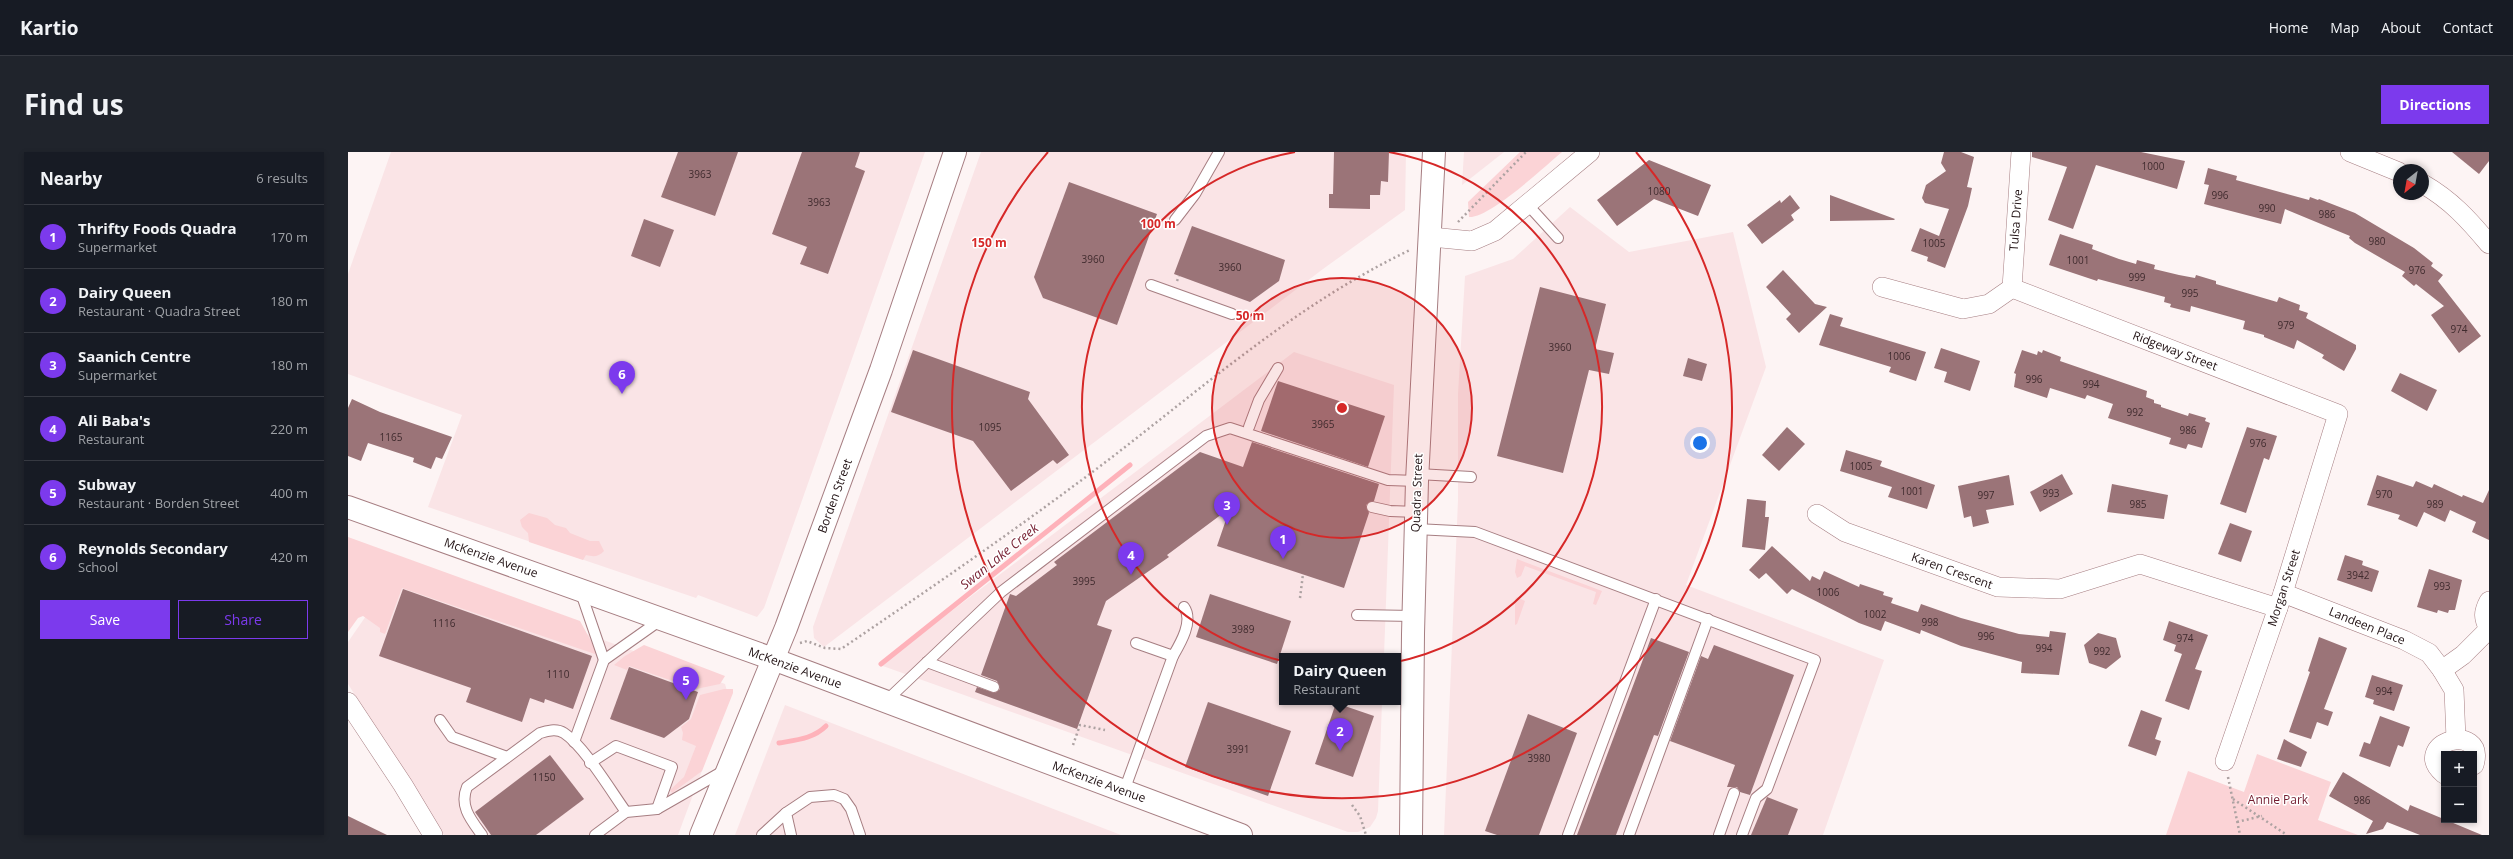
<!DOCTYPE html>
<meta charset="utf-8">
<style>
:root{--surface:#171b24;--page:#20242c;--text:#f1f3f6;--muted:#9ea1a6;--line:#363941;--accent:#7c3aed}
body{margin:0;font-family:"Open Sans",sans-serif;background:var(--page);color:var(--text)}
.controls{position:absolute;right:12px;bottom:12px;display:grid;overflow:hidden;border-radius:0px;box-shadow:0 2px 6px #0003}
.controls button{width:36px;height:36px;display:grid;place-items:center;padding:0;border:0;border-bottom:1px solid var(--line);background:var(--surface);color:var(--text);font:20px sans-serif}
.compass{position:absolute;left:2045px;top:12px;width:36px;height:36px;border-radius:50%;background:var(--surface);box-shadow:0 2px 6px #0003;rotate:211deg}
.you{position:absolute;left:1352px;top:291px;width:14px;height:14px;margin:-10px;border:3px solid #fff;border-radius:50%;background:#1a73e8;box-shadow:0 0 0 6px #1a73e833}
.badge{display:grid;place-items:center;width:26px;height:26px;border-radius:50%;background:var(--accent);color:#fff;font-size:13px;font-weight:700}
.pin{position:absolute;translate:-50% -33px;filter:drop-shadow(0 1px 2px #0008)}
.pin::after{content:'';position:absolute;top:21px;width:14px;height:12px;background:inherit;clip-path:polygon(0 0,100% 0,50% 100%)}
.popup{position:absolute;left:931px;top:501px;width:122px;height:52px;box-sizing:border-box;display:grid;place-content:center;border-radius:0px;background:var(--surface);filter:drop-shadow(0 1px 3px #0005);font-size:13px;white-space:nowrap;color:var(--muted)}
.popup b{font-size:15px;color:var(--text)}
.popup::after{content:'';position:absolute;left:50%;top:100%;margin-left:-8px;border:8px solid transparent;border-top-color:var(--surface)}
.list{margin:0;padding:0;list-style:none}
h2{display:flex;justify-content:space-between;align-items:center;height:52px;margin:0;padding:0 16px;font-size:17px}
h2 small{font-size:13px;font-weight:400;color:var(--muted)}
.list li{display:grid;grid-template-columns:26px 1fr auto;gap:12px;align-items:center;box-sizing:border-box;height:64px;padding:0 16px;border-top:1px solid var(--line)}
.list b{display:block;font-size:15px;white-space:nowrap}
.list p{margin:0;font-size:13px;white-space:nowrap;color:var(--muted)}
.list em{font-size:13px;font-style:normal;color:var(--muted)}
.actions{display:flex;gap:8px;padding:12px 16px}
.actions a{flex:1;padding:9px 0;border:1px solid var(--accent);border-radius:0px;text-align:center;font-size:14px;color:var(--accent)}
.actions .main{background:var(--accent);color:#fff}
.map{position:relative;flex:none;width:2141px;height:683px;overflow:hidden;border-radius:0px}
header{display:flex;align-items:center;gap:24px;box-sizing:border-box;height:56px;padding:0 20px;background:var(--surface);border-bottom:1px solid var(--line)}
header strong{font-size:19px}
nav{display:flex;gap:22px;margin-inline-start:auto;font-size:14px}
.intro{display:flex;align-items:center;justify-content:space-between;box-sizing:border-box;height:96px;padding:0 24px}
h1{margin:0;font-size:28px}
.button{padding:10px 18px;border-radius:0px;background:var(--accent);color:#fff;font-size:14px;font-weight:700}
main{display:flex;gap:24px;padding:0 24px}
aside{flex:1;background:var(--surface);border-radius:0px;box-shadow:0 2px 6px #0003}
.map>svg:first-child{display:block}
.built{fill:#fae4e6}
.green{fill:#fbd3d6}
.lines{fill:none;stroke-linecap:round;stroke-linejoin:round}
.stream{stroke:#feb2ba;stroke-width:5}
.building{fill:#9b7478}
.lane-casing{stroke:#a67e82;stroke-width:12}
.street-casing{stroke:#a67e82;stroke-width:20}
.secondary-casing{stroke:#a67e82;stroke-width:24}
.path{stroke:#ada2a2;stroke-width:2.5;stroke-dasharray:2 3;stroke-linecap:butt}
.lane{stroke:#fff;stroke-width:10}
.street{stroke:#fff;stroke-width:19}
.secondary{stroke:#fff;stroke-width:22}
.ring{fill:none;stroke:#d62828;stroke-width:2}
.labels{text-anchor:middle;stroke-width:3;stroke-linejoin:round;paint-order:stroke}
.number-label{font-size:10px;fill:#402b2e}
.street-label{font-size:12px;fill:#221315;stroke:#fff}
.park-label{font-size:12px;fill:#731d30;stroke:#fff}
.water-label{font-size:13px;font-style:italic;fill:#792335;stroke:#fff}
.centre{fill:#d62828;stroke:#fff;stroke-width:2}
.ring-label{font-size:12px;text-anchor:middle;font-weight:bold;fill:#d62828;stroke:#fff;stroke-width:3;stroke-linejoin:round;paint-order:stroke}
</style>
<header>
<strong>Kartio</strong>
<nav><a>Home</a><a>Map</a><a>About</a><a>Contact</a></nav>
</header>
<div class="intro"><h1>Find us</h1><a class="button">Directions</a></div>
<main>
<aside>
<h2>Nearby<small>6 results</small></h2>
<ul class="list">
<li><span class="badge">1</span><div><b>Thrifty Foods Quadra</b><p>Supermarket</p></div><em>170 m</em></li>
<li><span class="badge">2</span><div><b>Dairy Queen</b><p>Restaurant · Quadra Street</p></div><em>180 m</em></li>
<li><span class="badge">3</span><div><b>Saanich Centre</b><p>Supermarket</p></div><em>180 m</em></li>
<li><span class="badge">4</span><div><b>Ali Baba's</b><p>Restaurant</p></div><em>220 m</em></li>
<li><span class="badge">5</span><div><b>Subway</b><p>Restaurant · Borden Street</p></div><em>400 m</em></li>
<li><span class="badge">6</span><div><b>Reynolds Secondary</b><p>School</p></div><em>420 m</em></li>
</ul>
<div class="actions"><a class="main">Save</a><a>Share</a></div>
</aside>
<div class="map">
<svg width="2141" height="683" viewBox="0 0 2141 683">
<rect width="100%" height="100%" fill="#fdf4f4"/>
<g class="built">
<path d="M 43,0 L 577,0 L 416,456 L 409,465 L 350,443 L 348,446 L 80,355 L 114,263 L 0,222 L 0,122 Z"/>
<path d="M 633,0 L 1058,0 L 1057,58 L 975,117 L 476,495 L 466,486 L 465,475 Z"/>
<path d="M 1116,0 L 1156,0 L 1114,33 Z"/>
<path d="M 1222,55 L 1281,100 L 1385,80 L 1418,215 L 1338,433 L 1536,508 L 1475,683 L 1096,683 L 1110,348 L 1110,242 L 1117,124 L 1165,107 Z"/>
<path d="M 946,200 L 1046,233 L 1036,504 L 934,504 L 934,550 L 1034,550 L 1030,659 L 1028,666 L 1022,675 L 1010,680 L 1000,680 L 532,513 Z"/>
<path d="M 73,422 L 377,532 L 381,546 L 330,683 L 96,683 L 0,532 L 0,490 L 20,461 L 53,430 Z"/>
<path d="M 437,553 L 773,683 L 387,683 Z"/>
</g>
<g class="green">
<path d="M 1172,0 L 1214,0 C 1196,15 1142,66 1121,65 L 1120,50 Z"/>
<path d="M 181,361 L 199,366 L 207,373 L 218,376 L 222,381 L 242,389 L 251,389 L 256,399 C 250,405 246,405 238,403 L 235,408 L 181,390 L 180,381 L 174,375 L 172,368 Z"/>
<path d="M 0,385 L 232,469 L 248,498 L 247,502 L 54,436 L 37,482 L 32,480 L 32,476 L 15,464 L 10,466 L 0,480 Z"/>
<path d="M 1169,407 L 1254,439 L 1248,453 L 1245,452 L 1248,440 L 1177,414 L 1173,424 L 1169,426 L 1167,420 Z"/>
<path d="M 1169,445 L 1177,449 L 1169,472 L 1167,473 L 1167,447 Z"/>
<path d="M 296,493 L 377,524 L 372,532 L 348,537 L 281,514 L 279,518 L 266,513 L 277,504 Z"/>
<path d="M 376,537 L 385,537 L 385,541 L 354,619 L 324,641 L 322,638 L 336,625 L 348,594 L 334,588 L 335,581 L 333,575 L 343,567 L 352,543 Z"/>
<path d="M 1909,602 L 1983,630 L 1970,668 L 2010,683 L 1818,683 L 1840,619 L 1896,640 Z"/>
</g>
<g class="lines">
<g class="stream">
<path d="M 533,512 L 782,313"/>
<path d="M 431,591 C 448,588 465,587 478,574"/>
</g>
</g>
<g class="building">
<path d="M 330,0 L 390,0 L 367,64 L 313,45 Z"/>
<path d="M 454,0 L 512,0 L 507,15 L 517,19 L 480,122 L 452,112 L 459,95 L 424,82 Z"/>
<path d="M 986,0 L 1041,0 L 1040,30 L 1033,29 L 1032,43 L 1022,43 L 1022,57 L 981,56 L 981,42 L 985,42 Z"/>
<path d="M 1596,0 L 1613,0 L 1626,5 L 1619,35 L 1624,36 L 1620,54 L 1597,116 L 1579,109 L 1580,105 L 1563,99 L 1572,76 L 1591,84 L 1601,57 L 1577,51 L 1574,46 L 1578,33 L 1598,19 L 1593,11 Z"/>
<path d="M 1684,0 L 1793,0 L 1837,9 L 1829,37 L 1748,13 L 1725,77 L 1700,68 L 1719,15 L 1684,5 Z"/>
<path d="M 2104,0 L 2141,0 L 2141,9 L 2131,22 Z"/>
<path d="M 1301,8 L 1363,33 L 1350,64 L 1306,47 L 1269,74 L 1249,48 Z"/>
<path d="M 1860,16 L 1889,24 L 1888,28 L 1961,48 L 1962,45 L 1970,48 L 1971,47 L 2007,61 L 2066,96 L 2085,111 L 2083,114 L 2095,123 L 2090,129 L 2133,184 L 2111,201 L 2083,163 L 2096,154 L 2068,132 L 2066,134 L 2054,124 L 2057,120 L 2007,91 L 2001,86 L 2002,84 L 1937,57 L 1933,72 L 1856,52 L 1861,33 L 1856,32 Z"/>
<path d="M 721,30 L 809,62 L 769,173 L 695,146 L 686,125 Z"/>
<path d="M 1442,43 L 1452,56 L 1443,63 L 1446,68 L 1414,92 L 1399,73 L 1432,48 L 1433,51 Z"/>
<path d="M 1482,43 L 1547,67 L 1546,68 L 1482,69 Z"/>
<path d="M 296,67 L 326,78 L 312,115 L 283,104 Z"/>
<path d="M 844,74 L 937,108 L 931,129 L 902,150 L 826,122 Z"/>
<path d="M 1712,82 L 1745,93 L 1744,97 L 1771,107 L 1788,112 L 1789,108 L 1807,113 L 1806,117 L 1831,123 L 1847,126 L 1848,123 L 1868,129 L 1868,132 L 1929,150 L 1931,145 L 1952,153 L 1951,158 L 1960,161 L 1958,166 L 2008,193 L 2008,197 L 1996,219 L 1974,206 L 1976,203 L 1949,188 L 1946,197 L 1916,185 L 1916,183 L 1895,177 L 1897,169 L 1843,154 L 1842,160 L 1822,155 L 1823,152 L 1816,150 L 1817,145 L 1750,127 L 1749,129 L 1701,113 Z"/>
<path d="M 1435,118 L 1467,152 L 1479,155 L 1451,181 L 1438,167 L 1443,162 L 1418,135 Z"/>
<path d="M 1192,135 L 1258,152 L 1247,197 L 1266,201 L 1261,222 L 1241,218 L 1215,321 L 1149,304 Z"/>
<path d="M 1482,162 L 1495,166 L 1492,174 L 1578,200 L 1568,229 L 1541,220 L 1543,215 L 1471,193 Z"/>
<path d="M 1593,196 L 1632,209 L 1622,239 L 1596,230 L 1599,220 L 1586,216 Z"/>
<path d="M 565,198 L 682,240 L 680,247 L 721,303 L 709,312 L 705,308 L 663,339 L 625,289 L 543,260 Z"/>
<path d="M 1674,198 L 1689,203 L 1690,199 L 1694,201 L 1695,198 L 1713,205 L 1712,209 L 1799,239 L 1798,245 L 1806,248 L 1806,251 L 1813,253 L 1813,255 L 1840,264 L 1841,261 L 1858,266 L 1857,269 L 1862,271 L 1854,296 L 1840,292 L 1838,297 L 1821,292 L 1823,286 L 1760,266 L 1765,252 L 1739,243 L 1737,247 L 1702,236 L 1699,246 L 1666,235 L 1668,222 L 1666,221 Z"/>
<path d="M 1340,206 L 1359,212 L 1354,229 L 1335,224 Z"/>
<path d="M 2052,221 L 2089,238 L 2079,259 L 2043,239 Z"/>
<path d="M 930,229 L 1037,264 L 1020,315 L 913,279 Z"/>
<path d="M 4,247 L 32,260 L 104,285 L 94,307 L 88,305 L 83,317 L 65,310 L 66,306 L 20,291 L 13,309 L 0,304 L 0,256 Z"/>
<path d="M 1439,275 L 1457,292 L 1431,319 L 1414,303 Z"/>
<path d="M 1899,275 L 1929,284 L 1921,308 L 1916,306 L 1898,361 L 1872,352 Z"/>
<path d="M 904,290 L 1031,332 L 1026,349 L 1018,353 L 1021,361 L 996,436 L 869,394 L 882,356 L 819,403 L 821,405 L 758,449 L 749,473 L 764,478 L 729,577 L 627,540 L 629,535 L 647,541 L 652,537 L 649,529 L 633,523 L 662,442 L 668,444 L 709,413 L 706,410 L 852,300 L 895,315 Z"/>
<path d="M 1498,298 L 1534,309 L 1532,314 L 1587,333 L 1579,357 L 1540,345 L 1544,335 L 1492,319 Z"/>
<path d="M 1714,322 L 1725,342 L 1692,360 L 1682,340 Z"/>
<path d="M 1661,323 L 1666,353 L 1638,358 L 1641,371 L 1625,375 L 1623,364 L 1616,366 L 1610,334 Z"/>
<path d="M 2029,323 L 2065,335 L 2068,329 L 2084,336 L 2086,332 L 2114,345 L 2115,343 L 2135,351 L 2141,338 L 2141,388 L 2124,380 L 2128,370 L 2102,358 L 2097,370 L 2076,360 L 2069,375 L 2050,367 L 2052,363 L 2019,353 Z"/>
<path d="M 1764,332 L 1820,343 L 1816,367 L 1759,360 Z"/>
<path d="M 1399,347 L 1418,349 L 1417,365 L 1421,365 L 1417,398 L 1394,395 Z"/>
<path d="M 1882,371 L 1904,379 L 1893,410 L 1870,402 Z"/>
<path d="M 1424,394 L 1462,429 L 1464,424 L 1472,428 L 1476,419 L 1511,435 L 1512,432 L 1536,440 L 1535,443 L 1545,446 L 1543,451 L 1570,460 L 1573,452 L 1613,466 L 1671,482 L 1701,485 L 1702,479 L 1718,481 L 1711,523 L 1673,521 L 1674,510 L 1613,494 L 1573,478 L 1572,482 L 1537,469 L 1533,479 L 1511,471 L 1444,437 L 1439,442 L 1418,421 L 1411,427 L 1401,418 Z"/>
<path d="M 1997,403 L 2015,409 L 2014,413 L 2031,419 L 2024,440 L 1989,428 Z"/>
<path d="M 2081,417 L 2114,428 L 2107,458 L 2101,458 L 2100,461 L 2090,458 L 2089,461 L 2069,455 Z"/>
<path d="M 55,437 L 244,504 L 225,557 L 197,547 L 196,551 L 182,546 L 174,570 L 118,550 L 123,536 L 31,504 Z"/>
<path d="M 862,442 L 943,469 L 929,512 L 848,485 Z"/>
<path d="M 1821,469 L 1860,483 L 1847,517 L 1854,519 L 1841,558 L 1817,549 L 1834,502 L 1826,499 L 1828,493 L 1815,488 Z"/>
<path d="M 1750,481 L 1768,486 L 1773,505 L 1758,517 L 1741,511 L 1736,493 Z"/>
<path d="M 1971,485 L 1999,496 L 1976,557 L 1985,560 L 1980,574 L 1969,570 L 1963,587 L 1941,580 L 1962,520 L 1960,519 Z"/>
<path d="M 1303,486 L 1341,500 L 1310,584 L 1306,583 L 1268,683 L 1229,683 Z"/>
<path d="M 1366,493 L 1446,523 L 1402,643 L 1392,640 L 1389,635 L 1379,635 L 1387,613 L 1322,589 L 1353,504 L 1360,507 Z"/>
<path d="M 281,515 L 350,540 L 341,567 L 316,586 L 262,567 Z"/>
<path d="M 2024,523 L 2055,533 L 2046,559 L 2025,552 L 2026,548 L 2017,545 Z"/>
<path d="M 860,550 L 943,579 L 920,644 L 837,615 Z"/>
<path d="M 988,551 L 1026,564 L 1005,625 L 967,612 Z"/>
<path d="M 1793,558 L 1814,566 L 1807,587 L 1813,589 L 1808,604 L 1780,594 Z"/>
<path d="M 1180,562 L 1229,581 L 1191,683 L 1149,683 L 1137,679 Z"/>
<path d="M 2032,564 L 2062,575 L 2055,595 L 2050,593 L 2042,615 L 2011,604 L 2016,590 L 2022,592 Z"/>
<path d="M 1936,587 L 1959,600 L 1953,615 L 1929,607 Z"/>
<path d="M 202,603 L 236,647 L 188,683 L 143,683 L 127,660 Z"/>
<path d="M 1995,620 L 2060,659 L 2062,653 L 2134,683 L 2072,683 L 2039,670 L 2035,677 L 2018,682 L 2025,669 L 1981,644 Z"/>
<path d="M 1419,645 L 1450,657 L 1440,683 L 1403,683 Z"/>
<path d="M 0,664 L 39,683 L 0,683 Z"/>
</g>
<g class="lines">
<g class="lane-casing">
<g id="lane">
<path d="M 1180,53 L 1210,86"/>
<path d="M 827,68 L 847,42 L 871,0"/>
<path d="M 803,133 L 884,162"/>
<path d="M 901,275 L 911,248 L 930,216"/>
<path d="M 1070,322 L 1123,325"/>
<path d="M 1024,355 L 1042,359 L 1069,360"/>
<path d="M 1068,377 L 1127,380 L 1467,508 L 1419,637 L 1408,646 L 1394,683"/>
<path d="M 232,438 L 256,508"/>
<path d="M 1009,463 L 1065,464"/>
<path d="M 788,491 L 825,504"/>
<path d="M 579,510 L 646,535"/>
<path d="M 537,550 L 653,440 L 858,284 L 882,276 L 1040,328 L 1069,329"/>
<path d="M 92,568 L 104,585 L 159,605"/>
<path d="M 226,590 L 256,508 L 314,467"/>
<path d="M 242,611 L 268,594 L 324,615 L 309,657"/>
<path d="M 776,639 L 825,504 C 832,492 846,469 836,455"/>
<path d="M 134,683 C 123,668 111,654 119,635 L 192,581 C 200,579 208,576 216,581 C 236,594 263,639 278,660"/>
<path d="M 247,683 L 278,660 L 309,657 L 377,618"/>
<path d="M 414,683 L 438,661"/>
<path d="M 443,683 L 438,661 L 462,645 L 486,643 L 496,647 L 503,657 L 512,683"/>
<path d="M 1220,683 L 1308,447"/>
<path d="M 1281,683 L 1360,467"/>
<path d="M 1371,683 L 1386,641"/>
</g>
</g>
<g class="street-casing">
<g id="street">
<path d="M 2002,0 L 2051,20"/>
<path d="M 2075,32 C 2103,48 2121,68 2141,92"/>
<path d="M 1083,85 L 1124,89 L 1147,79 L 1242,0"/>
<path d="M 1534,135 L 1615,157 L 1641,152 L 1664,136"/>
<path d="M 1664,136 L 1990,262 L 1935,441 L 1877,609"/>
<path d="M 1664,136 L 1673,0"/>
<path d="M 1469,362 L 1497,380 L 1650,435 L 1712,437 L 1792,412 L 1930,456"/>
<path d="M 1935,441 L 2056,488 L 2081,501 L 2094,518 L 2106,538 L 2108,587"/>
<path d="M 2141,449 C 2135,460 2135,466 2141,477"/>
<path d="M 2094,518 L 2115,503 L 2141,477"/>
<path d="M 0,550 L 55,633 L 85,683"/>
<path d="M 2096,622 C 2060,591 2139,568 2126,613"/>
</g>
</g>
<g class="secondary-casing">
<g id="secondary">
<path d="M 0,355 L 425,507 L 893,683"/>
<path d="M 353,683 L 438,476 L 533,218 L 607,0"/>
<path d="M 1063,683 L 1065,482 L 1069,329 L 1086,0"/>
</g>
</g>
<g class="path">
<path d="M 1110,70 L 1178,0"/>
<path d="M 829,129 L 831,124"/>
<path d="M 952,446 L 955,422"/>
<path d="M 452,491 L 459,489 L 477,496 L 493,497 C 583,436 672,375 759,309 C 858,233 949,152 1062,98"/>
<path d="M 725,593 L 732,573 L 757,578"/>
<path d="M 1880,625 L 1892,683"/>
<path d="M 1885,647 L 1939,683"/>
<path d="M 1004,653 L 1012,664 L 1018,683"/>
<path d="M 1889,670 L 1914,664"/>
</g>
<use href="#lane" class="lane"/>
<use href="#street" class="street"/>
<use href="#secondary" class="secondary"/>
</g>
<circle cx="994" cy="256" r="130" fill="#d62828" fill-opacity=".12"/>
<g class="ring">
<circle cx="994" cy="256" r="130"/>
<path d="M1041 0A260 260 0 1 1 947 0"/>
<path d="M1288 0A390 390 0 1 1 700 0"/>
</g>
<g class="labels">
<g class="number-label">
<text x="1805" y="18">1000</text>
<text x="352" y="26">3963</text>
<text x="1311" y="43">1080</text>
<text x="1872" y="47">996</text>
<text x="471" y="54">3963</text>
<text x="1919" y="60">990</text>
<text x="1979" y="66">986</text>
<text x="2029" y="93">980</text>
<text x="1586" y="95">1005</text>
<text x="745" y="111">3960</text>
<text x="1730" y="112">1001</text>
<text x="882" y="119">3960</text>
<text x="2069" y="122">976</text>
<text x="1789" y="129">999</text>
<text x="1842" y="145">995</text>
<text x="1938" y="177">979</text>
<text x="2111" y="181">974</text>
<text x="1212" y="199">3960</text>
<text x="1551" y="208">1006</text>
<text x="1686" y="231">996</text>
<text x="1743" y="236">994</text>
<text x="1787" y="264">992</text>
<text x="975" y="276">3965</text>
<text x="642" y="279">1095</text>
<text x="1840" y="282">986</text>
<text x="43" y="289">1165</text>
<text x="1910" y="295">976</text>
<text x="1513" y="318">1005</text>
<text x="1564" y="343">1001</text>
<text x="1703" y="345">993</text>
<text x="2036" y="346">970</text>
<text x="1638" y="347">997</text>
<text x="1790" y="356">985</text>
<text x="2087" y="356">989</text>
<text x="2010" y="427">3942</text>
<text x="736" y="433">3995</text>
<text x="2094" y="438">993</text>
<text x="1480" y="444">1006</text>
<text x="1527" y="466">1002</text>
<text x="1582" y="474">998</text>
<text x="96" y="475">1116</text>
<text x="895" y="481">3989</text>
<text x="1638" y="488">996</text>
<text x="1837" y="490">974</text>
<text x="1696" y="500">994</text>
<text x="1754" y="503">992</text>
<text x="210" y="526">1110</text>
<text x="2036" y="543">994</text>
<text x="890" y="601">3991</text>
<text x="1191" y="610">3980</text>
<text x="196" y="629">1150</text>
<text x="2014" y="652">986</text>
</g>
<g class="street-label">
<text transform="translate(1668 68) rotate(-86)" y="4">Tulsa Drive</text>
<text transform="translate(1827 199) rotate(21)" y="4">Ridgeway Street</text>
<text transform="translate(1069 341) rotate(-88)" y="4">Quadra Street</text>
<text transform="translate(487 344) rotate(-70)" y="4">Borden Street</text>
<text transform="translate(143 406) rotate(19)" y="4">McKenzie Avenue</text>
<text transform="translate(1604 419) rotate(20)" y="4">Karen Crescent</text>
<text transform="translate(1936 436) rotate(-72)" y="4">Morgan Street</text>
<text transform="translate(2019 474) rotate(22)" y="4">Landeen Place</text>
<text transform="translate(447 516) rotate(20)" y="4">McKenzie Avenue</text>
<text transform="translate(751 630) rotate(20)" y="4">McKenzie Avenue</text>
</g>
<g class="park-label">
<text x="1930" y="652">Annie Park</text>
</g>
<g class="water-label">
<text transform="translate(651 404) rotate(-39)" y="5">Swan Lake Creek</text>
</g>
</g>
<circle cx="994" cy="256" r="6" class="centre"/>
<g class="ring-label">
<text x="810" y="76">100 m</text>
<text x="641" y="95">150 m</text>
<text x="902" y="168">50 m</text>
</g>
</svg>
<div class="controls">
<button>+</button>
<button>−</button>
</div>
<svg class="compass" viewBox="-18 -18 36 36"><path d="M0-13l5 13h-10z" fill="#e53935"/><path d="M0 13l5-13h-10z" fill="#9ea1a6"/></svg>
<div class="you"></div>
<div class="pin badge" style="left:935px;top:407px">1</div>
<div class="pin badge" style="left:992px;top:599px">2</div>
<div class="popup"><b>Dairy Queen</b>Restaurant</div>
<div class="pin badge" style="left:879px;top:373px">3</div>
<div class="pin badge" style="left:783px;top:423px">4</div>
<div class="pin badge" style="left:338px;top:548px">5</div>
<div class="pin badge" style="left:274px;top:242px">6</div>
</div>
</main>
